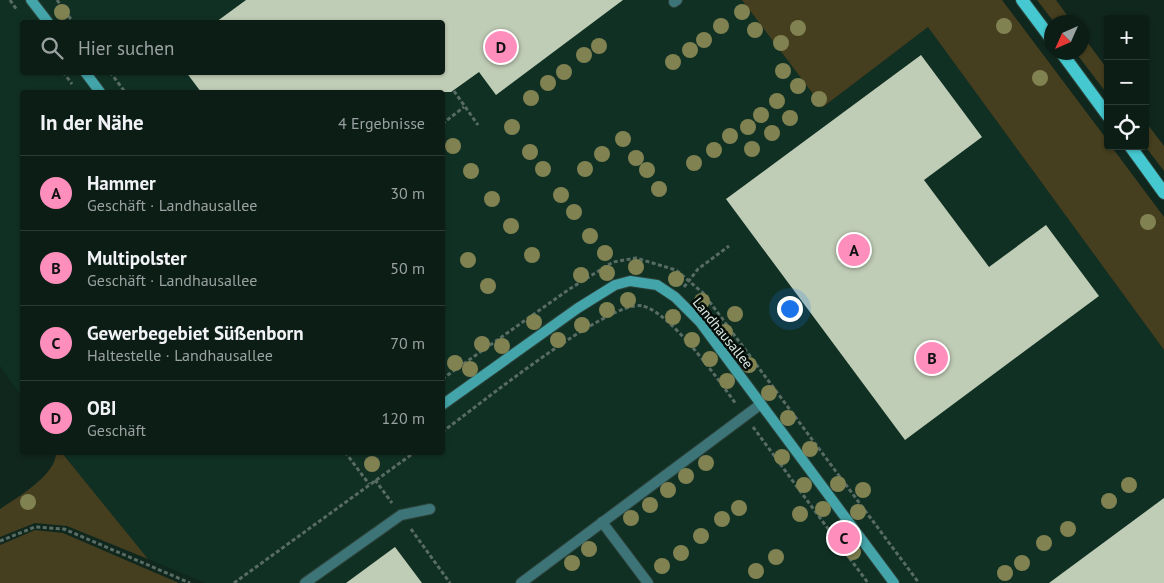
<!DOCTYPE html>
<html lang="de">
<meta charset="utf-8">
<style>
:root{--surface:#0c1d16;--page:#15261f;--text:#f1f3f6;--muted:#9aa2a1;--line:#2c3b35;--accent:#fe8ebc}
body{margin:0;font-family:"PT Sans",sans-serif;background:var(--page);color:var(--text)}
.controls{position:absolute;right:15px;top:15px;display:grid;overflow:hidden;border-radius:5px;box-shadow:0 1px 4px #0004}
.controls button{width:45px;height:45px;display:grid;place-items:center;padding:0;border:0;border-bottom:1px solid var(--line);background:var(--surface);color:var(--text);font:25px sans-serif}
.compass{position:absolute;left:1044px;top:15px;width:45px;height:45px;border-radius:50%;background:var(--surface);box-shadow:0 1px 4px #0004;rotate:225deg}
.you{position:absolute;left:789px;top:308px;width:18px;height:18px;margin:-12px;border:4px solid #fff;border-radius:50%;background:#1a73e8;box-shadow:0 0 0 8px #1a73e833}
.badge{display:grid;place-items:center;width:32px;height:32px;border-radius:50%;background:var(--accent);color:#111;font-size:16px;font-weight:700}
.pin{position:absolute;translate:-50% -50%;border:2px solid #fff;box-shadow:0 1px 5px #0006}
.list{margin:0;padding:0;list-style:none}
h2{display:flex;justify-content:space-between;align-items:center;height:65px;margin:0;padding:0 20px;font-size:21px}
h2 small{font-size:16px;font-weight:400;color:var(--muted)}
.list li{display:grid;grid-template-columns:32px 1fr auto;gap:15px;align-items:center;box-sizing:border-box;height:75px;padding:0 20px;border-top:1px solid var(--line)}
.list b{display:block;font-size:19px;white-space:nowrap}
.list p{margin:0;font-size:16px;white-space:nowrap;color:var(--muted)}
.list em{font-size:16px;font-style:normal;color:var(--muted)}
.icon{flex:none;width:28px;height:28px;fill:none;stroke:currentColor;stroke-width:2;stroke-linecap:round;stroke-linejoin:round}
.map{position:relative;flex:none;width:1164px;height:583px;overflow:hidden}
.search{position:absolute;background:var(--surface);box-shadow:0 1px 4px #0004;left:20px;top:20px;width:425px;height:55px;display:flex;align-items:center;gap:12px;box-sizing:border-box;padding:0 18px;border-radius:5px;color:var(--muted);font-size:19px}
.panel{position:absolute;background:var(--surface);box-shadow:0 1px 4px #0004;left:20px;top:90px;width:425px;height:365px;border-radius:5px}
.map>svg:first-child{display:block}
.built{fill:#113024;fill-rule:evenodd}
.green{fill:#453e1f}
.building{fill:#c0cdb6}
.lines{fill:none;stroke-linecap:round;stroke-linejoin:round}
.lane-casing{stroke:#2d423a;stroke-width:12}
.secondary-casing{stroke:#2d423a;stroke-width:12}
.primary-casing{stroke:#2d423a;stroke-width:14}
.path{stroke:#586c64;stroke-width:3;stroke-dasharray:4 2.5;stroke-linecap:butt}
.lane{stroke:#3c7477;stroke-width:10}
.secondary{stroke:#43a4a9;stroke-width:10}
.primary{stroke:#45c8cf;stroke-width:12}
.tree{fill:#818252}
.labels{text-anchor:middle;stroke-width:5;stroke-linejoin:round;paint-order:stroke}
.street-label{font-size:14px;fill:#dce9e3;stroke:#050d09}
</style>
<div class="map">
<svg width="1164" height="583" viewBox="0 0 1164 583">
<rect width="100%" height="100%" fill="#10271e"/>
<path class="built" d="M 0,0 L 742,0 L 823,107 L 928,27 L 1164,350 L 1164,583 L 206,583 L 148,559 L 62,453 L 442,452 L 442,92 L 22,92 L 22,397 L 0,366 ZM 22,22 L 442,22 L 442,72 L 22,72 Z"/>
<g class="green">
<path d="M 742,0 L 1002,0 L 1108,141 L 1108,146 L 1111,146 L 1164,217 L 1164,350 L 928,27 L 823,107 Z"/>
<path d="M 1037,0 L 1056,0 L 1072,22 L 1054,22 Z"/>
<path d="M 1082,35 L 1108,70 L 1108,95 L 1076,53 L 1082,52 Z"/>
<path d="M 1145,121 L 1164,146 L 1164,171 L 1145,146 Z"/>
<path d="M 56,453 L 62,453 L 148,559 L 67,526 L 35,523 L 0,537 L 0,509 C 18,497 56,475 56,453 Z"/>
<path d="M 35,530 L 63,533 L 179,583 L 0,583 L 0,545 Z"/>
</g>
<g class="building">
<path d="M 246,0 L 623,0 L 496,95 L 479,72 L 451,92 L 201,92 L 186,72 L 442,72 L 442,22 L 216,22 Z"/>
<path d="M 921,55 L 982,137 L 924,180 L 989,267 L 1046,225 L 1099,296 L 905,440 L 726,199 Z"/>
<path d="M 1164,498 L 1164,583 L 1049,583 Z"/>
<path d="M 395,547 L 422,583 L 346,583 Z"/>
</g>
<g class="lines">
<g class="lane-casing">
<g id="lane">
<path d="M 674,2 L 677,0"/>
<path d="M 602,522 L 648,583"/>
<path d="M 305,583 L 401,515 L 430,509"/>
<path d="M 521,583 L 761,404"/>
</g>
</g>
<g class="secondary-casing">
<g id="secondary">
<path d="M 31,0 L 48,22"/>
<path d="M 85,72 L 100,92"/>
<path d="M 442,405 L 578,308 L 615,285 L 630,281 L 657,285 L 675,297 L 700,322 L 894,583"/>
</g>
</g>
<g class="primary-casing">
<g id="primary">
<path d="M 1022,0 L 1052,40"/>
<path d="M 1061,52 L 1108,116"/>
<path d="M 1130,146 L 1164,193"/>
</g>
</g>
<g class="path">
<path d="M 10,0 L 17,10"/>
<path d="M 57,0 L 73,22"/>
<path d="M 63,72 L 72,84"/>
<path d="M 110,72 L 125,92"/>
<path d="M 454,91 L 478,125"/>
<path d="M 442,124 L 464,107"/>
<path d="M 684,287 L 698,269 L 729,246"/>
<path d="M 442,379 L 568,290 L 613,262 L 636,258 L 676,270 L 703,293 L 919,583"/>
<path d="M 753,427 L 868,583"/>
<path d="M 442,432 C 474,409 610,298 643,306 C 671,313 718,379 736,404"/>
<path d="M 345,452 L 369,484"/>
<path d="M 370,452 L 403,452"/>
<path d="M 375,480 L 392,503"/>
<path d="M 411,529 L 450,583"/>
<path d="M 0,541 L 35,527 L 64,529 L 190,583"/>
<path d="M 234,583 L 415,452"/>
</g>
<use href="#lane" class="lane"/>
<use href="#secondary" class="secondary"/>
<use href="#primary" class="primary"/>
</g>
<g class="tree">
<circle cx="62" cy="12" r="8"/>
<circle cx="742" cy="12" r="8"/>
<circle cx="721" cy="26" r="8"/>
<circle cx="1004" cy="26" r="8"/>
<circle cx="798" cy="28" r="8"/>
<circle cx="755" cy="30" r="8"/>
<circle cx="704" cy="40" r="8"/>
<circle cx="781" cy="43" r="8"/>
<circle cx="599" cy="46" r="8"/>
<circle cx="690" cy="50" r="8"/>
<circle cx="584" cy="55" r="8"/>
<circle cx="673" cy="62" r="8"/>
<circle cx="783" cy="71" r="8"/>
<circle cx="564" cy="72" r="8"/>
<circle cx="1040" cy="78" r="8"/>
<circle cx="548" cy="83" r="8"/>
<circle cx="798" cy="86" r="8"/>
<circle cx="531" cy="98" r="8"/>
<circle cx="819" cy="99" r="8"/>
<circle cx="777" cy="101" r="8"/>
<circle cx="761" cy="115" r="8"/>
<circle cx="790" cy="118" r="8"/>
<circle cx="512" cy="127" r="8"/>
<circle cx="748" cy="127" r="8"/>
<circle cx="772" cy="133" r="8"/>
<circle cx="730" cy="136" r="8"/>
<circle cx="623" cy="139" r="8"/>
<circle cx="453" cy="146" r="8"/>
<circle cx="752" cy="149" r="8"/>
<circle cx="714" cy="150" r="8"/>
<circle cx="530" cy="152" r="8"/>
<circle cx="602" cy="154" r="8"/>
<circle cx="636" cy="158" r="8"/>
<circle cx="694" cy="163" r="8"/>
<circle cx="543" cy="169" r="8"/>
<circle cx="585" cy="169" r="8"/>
<circle cx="647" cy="170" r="8"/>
<circle cx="471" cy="171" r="8"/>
<circle cx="659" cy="189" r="8"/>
<circle cx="561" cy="195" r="8"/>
<circle cx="492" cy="199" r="8"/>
<circle cx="574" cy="212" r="8"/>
<circle cx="1148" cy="222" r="8"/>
<circle cx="511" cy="226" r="8"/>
<circle cx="590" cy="236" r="8"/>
<circle cx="605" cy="253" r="8"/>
<circle cx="532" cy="255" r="8"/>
<circle cx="468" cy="260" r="8"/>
<circle cx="636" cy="267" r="8"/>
<circle cx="607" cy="273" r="8"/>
<circle cx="581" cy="275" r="8"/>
<circle cx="676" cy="279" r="8"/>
<circle cx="488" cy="286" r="8"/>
<circle cx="628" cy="300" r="8"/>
<circle cx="702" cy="301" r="8"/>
<circle cx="607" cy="310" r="8"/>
<circle cx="735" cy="314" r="8"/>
<circle cx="673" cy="317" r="8"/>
<circle cx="534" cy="322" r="8"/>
<circle cx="582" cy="325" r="8"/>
<circle cx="725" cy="332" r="8"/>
<circle cx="558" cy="340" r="8"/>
<circle cx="692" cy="340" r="8"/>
<circle cx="482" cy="344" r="8"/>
<circle cx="502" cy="346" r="8"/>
<circle cx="710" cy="359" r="8"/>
<circle cx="455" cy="363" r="8"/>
<circle cx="749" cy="365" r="8"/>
<circle cx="470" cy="369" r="8"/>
<circle cx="727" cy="381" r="8"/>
<circle cx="769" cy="393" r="8"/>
<circle cx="788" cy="418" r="8"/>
<circle cx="810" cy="449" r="8"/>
<circle cx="782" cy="457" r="8"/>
<circle cx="706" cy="463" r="8"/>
<circle cx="372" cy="464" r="8"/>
<circle cx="686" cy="476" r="8"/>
<circle cx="838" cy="484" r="8"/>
<circle cx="804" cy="485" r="8"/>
<circle cx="1129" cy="485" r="8"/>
<circle cx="668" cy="490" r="8"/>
<circle cx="863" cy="490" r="8"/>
<circle cx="1109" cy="501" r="8"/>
<circle cx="28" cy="502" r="8"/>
<circle cx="650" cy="505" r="8"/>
<circle cx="739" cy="508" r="8"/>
<circle cx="823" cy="509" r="8"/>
<circle cx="858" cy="512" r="8"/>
<circle cx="800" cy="514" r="8"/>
<circle cx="631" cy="518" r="8"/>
<circle cx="722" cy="519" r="8"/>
<circle cx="1068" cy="529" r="8"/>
<circle cx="701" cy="536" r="8"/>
<circle cx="1044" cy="543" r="8"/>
<circle cx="589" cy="549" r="8"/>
<circle cx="853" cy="552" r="8"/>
<circle cx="681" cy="553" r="8"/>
<circle cx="776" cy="557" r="8"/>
<circle cx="572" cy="563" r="8"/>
<circle cx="1022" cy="563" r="8"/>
<circle cx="662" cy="566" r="8"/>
<circle cx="756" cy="571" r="8"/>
<circle cx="1005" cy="573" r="8"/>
</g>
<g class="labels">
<g class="street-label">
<text transform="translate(723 333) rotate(51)" y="5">Landhausallee</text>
</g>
</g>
</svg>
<div class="controls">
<button>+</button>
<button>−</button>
<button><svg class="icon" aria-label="locate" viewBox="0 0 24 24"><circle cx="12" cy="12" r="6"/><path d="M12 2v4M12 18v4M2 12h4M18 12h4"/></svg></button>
</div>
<svg class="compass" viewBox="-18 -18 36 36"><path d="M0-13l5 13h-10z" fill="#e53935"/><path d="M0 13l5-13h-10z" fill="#9aa2a1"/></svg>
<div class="you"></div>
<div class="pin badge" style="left:854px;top:250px">A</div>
<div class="pin badge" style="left:932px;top:358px">B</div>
<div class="pin badge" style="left:844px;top:538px">C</div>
<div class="pin badge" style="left:501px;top:47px">D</div>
<div class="search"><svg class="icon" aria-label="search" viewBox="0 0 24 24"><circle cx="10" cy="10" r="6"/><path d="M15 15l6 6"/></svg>Hier suchen</div>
<section class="panel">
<h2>In der Nähe<small>4 Ergebnisse</small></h2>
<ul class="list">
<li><span class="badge">A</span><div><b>Hammer</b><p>Geschäft · Landhausallee</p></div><em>30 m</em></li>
<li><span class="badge">B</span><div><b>Multipolster</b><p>Geschäft · Landhausallee</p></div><em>50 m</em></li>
<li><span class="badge">C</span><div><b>Gewerbegebiet Süßenborn</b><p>Haltestelle · Landhausallee</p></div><em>70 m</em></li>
<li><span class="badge">D</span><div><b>OBI</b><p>Geschäft</p></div><em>120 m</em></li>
</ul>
</section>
</div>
